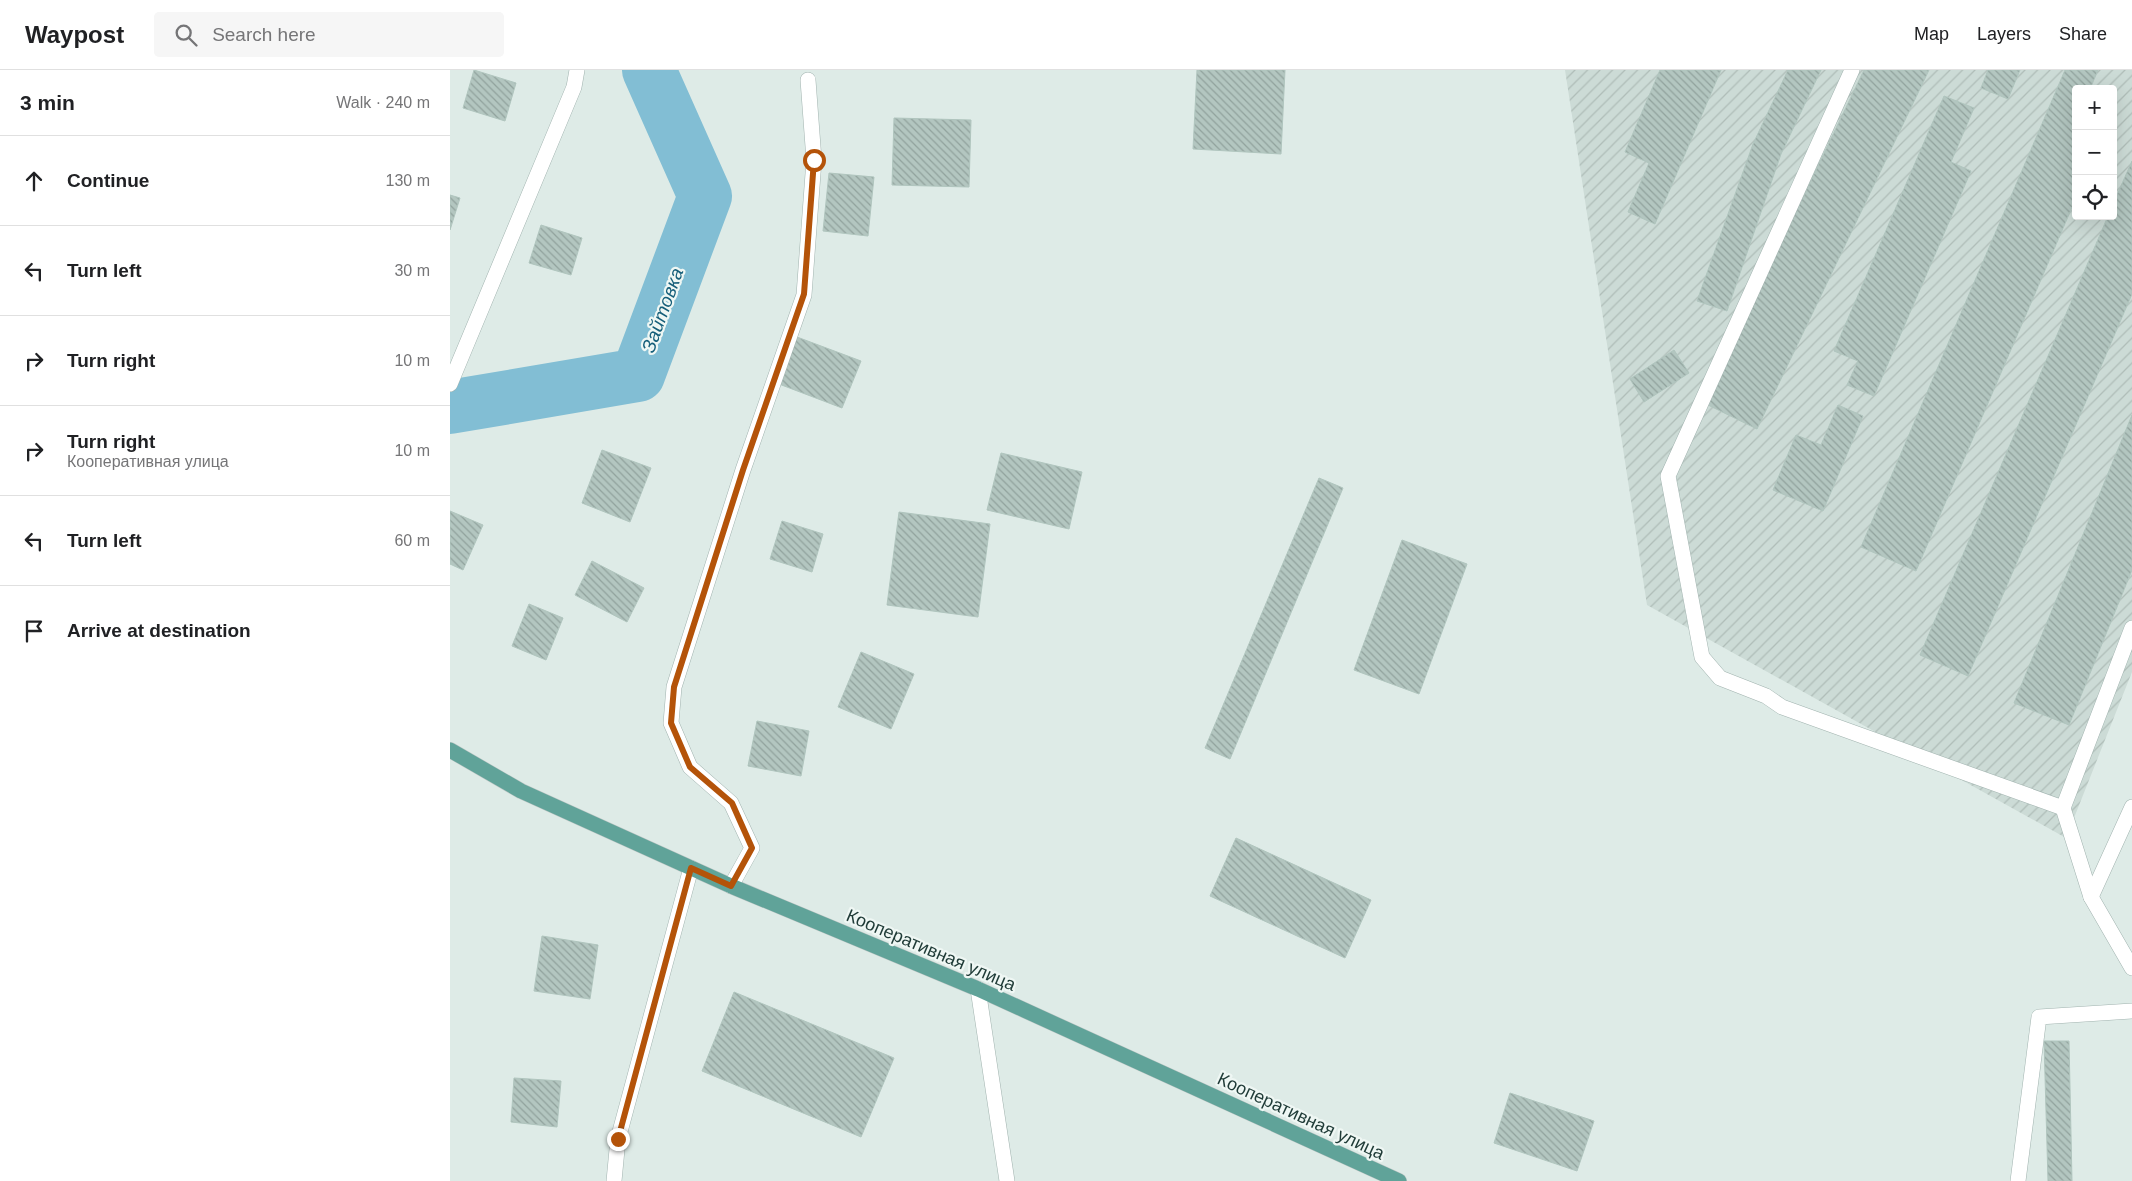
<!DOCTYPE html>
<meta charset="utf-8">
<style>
:root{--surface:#fff;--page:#f6f6f6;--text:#202124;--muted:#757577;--line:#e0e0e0}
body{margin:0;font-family:Helvetica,sans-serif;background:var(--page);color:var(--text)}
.controls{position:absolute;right:15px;top:15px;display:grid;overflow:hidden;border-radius:5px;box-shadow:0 5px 20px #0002}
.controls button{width:45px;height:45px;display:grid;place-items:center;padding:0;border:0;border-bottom:1px solid var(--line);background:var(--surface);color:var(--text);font:25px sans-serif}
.stop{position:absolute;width:15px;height:15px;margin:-11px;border:4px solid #b45309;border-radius:50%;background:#fff}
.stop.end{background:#b45309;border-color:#fff;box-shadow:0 1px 5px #0008}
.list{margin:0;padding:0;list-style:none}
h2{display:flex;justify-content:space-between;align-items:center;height:65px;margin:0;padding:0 20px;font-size:21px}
h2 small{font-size:16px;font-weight:400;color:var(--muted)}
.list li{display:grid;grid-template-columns:32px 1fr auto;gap:15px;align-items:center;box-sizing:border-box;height:90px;padding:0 20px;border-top:1px solid var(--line)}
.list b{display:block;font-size:19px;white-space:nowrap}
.list p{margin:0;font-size:16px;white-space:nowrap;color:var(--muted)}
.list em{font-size:16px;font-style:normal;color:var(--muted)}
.icon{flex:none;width:28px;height:28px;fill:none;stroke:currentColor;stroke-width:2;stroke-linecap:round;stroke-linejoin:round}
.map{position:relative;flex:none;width:1682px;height:1111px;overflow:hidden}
header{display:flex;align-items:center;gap:30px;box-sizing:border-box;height:70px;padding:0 25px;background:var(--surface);border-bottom:1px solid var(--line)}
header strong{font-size:24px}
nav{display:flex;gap:28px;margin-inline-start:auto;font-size:18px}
.search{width:350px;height:45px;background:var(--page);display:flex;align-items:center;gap:12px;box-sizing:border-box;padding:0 18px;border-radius:5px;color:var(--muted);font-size:19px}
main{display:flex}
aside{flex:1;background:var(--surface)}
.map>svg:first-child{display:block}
.industrial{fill:url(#industrial-furrows);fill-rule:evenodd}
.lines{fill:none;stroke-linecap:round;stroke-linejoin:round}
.river{stroke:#82bed4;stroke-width:54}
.building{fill:url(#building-back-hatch);stroke:#b0c5be}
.minor-casing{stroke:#a1b3af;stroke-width:16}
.major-casing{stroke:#c0c8c7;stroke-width:16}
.minor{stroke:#fff;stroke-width:15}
.major{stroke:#60a399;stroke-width:15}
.route{stroke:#b45309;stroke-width:6}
.labels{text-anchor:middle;stroke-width:4.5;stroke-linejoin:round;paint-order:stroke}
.street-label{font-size:18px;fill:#1f3b37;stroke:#eff7f4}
.water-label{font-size:19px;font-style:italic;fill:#165f7a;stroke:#eff7f4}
</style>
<header>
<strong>Waypost</strong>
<div class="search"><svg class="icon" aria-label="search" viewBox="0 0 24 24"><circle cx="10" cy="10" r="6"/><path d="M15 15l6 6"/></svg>Search here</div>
<nav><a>Map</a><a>Layers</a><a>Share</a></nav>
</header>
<main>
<aside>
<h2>3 min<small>Walk · 240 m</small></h2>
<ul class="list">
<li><svg class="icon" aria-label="ahead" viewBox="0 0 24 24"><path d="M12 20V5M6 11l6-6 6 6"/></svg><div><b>Continue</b></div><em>130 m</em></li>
<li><svg class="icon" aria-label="left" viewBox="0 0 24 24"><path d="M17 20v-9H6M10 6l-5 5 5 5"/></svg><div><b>Turn left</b></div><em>30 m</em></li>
<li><svg class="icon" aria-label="right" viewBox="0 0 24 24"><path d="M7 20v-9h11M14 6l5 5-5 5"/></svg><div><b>Turn right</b></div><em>10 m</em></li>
<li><svg class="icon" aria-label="right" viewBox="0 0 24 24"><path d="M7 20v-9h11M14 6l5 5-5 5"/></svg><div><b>Turn right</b><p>Кооперативная улица</p></div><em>10 m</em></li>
<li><svg class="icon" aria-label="left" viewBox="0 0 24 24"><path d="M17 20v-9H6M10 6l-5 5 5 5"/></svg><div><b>Turn left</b></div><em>60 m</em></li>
<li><svg class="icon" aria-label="arrive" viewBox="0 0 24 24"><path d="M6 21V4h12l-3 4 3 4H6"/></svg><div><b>Arrive at destination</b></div></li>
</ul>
</aside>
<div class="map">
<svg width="1682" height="1111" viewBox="0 0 1682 1111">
<defs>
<pattern id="industrial-furrows" width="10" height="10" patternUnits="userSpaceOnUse" patternTransform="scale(1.25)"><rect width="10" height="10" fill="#ccdbd6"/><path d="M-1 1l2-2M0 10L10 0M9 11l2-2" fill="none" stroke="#afbdb8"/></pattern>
<pattern id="building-back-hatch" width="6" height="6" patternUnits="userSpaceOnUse" patternTransform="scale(1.25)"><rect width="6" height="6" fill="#b3c6c0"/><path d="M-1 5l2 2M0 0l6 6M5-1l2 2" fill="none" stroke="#91a29d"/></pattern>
</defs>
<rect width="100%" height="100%" fill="#deebe7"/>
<path class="industrial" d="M 1115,0 L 1682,0 L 1682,602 L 1616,768 L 1197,535 ZM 1626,19 L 1663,19 L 1663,146 L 1626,146 Z"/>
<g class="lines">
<path class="river" d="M 0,337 L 188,305 L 255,126 L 199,0"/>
</g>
<g class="building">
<path d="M 24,0 L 66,13 L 55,51 L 13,38 Z"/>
<path d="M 747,0 L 835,0 L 831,84 L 743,79 Z"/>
<path d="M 1210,0 L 1271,0 L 1205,154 L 1178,142 L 1199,93 L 1175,82 Z"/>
<path d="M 1338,0 L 1371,0 L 1331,84 L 1277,241 L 1247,231 L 1303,74 Z"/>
<path d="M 1414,0 L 1479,0 L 1307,359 L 1254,333 Z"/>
<path d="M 1538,0 L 1570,0 L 1558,29 L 1531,18 Z"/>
<path d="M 1615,0 L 1648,0 L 1640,19 L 1626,19 L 1626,128 L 1466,501 L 1411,477 Z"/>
<path d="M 1494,26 L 1524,38 L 1501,92 L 1521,101 L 1424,326 L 1397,315 L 1408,291 L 1384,281 Z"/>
<path d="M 444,48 L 521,50 L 519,117 L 442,115 Z"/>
<path d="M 1682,91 L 1682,224 L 1518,606 L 1470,585 L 1658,146 L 1663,146 L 1663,134 Z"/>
<path d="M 379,103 L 424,107 L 418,166 L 373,161 Z"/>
<path d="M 0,125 L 10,128 L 0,160 Z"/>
<path d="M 91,155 L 132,168 L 121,205 L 79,193 Z"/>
<path d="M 347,267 L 411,291 L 392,338 L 329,314 Z"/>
<path d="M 1224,280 L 1239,303 L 1194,332 L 1180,309 Z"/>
<path d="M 1388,335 L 1413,346 L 1373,441 L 1323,420 L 1346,365 L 1371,375 Z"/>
<path d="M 1682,345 L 1682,500 L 1619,655 L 1564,633 Z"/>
<path d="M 152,380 L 201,398 L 180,452 L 132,433 Z"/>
<path d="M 551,383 L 632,402 L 619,459 L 537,440 Z"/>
<path d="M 869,408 L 893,418 L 780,689 L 755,678 Z"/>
<path d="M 0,441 L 33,455 L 13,500 L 0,494 Z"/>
<path d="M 449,442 L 540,454 L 528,547 L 437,535 Z"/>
<path d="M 332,451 L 373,464 L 362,502 L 320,489 Z"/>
<path d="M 952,470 L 1017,494 L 969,624 L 904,600 Z"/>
<path d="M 142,491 L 194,518 L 177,552 L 125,525 Z"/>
<path d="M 79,534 L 113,548 L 96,590 L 62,576 Z"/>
<path d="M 411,582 L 464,604 L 441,659 L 388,637 Z"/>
<path d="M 307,651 L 359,661 L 351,706 L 298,696 Z"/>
<path d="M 786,768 L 921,830 L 895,888 L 760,826 Z"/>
<path d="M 92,866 L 148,875 L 140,929 L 84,921 Z"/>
<path d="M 284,922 L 444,988 L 411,1067 L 252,1001 Z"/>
<path d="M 1594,971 L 1619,971 L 1622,1111 L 1598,1111 Z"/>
<path d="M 64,1008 L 111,1011 L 107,1057 L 61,1052 Z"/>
<path d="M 1060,1023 L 1144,1051 L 1127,1101 L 1044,1073 Z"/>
</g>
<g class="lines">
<g class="minor-casing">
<g id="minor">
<path d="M 1402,0 L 1218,406 L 1252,587 L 1270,608 L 1316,626 L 1332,637 L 1613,738"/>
<path d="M 0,314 L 124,17 L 127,0"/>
<path d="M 1682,558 L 1613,738 L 1641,827 L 1682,898"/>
<path d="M 281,816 L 302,778 L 281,733 L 240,697 L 221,653 L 224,617 L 293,400 L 354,225 L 364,90 L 358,10"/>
<path d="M 1641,827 L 1682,737"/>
<path d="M 528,919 L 557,1111"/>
<path d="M 164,1111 L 168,1069 L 241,798"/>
<path d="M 1568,1111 L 1589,947 L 1682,941"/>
</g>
</g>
<g class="major-casing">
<path id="major" d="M 0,680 L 71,721 L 281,816 L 528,919 L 949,1111"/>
</g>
<use href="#minor" class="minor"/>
<use href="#major" class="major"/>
</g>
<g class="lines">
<path class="route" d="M 168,1069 L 241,798 L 281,816 L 302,778 L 282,733 L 240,697 L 221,653 L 224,617 L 293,400 L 354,224 L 364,90"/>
</g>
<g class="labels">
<g class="street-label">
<text transform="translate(481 880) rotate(23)" y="6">Кооперативная улица</text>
<text transform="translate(851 1046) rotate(25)" y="6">Кооперативная улица</text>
</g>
<g class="water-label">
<text transform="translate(212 240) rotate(-70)" y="7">Зайтовка</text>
</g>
</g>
</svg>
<div class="controls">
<button>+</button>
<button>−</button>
<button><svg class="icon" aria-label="locate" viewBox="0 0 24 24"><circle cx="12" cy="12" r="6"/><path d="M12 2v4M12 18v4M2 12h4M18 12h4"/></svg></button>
</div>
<div class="stop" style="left:364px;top:90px"></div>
<div class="stop end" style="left:168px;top:1069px"></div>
</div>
</main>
